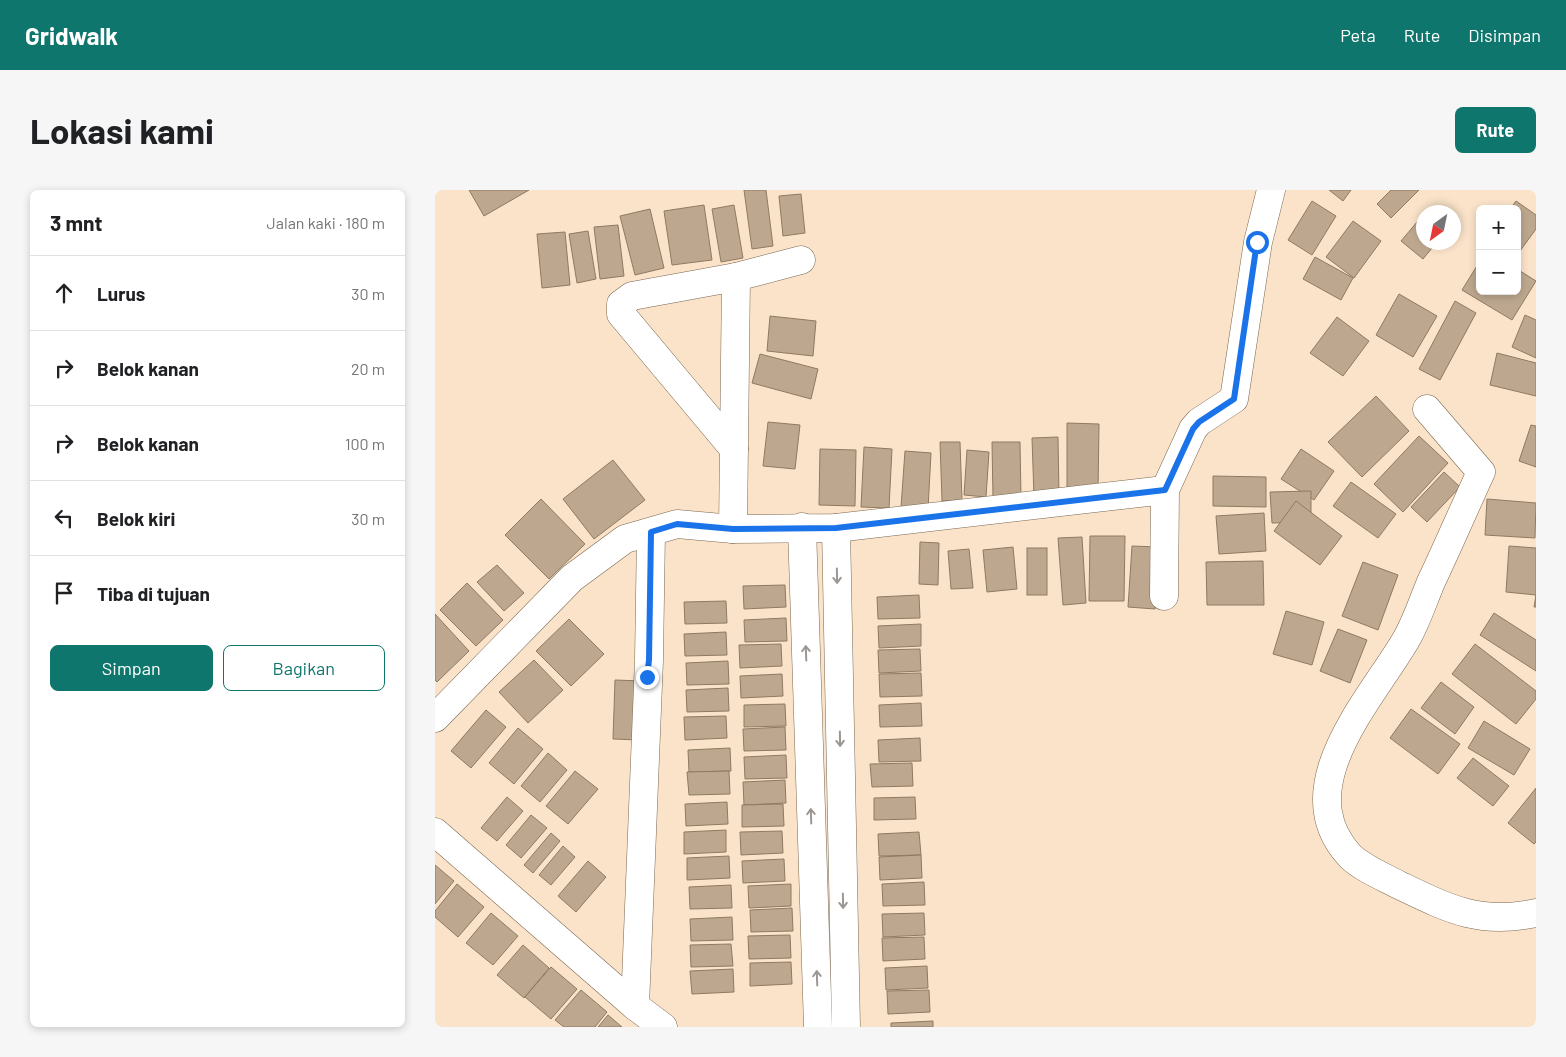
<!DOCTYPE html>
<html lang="id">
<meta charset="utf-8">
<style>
:root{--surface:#fff;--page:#f6f6f6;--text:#202124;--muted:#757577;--line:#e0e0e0;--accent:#0f766e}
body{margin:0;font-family:Barlow,sans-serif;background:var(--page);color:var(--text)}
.controls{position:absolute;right:15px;top:15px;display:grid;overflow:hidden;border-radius:8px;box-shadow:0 2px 8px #0003}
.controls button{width:45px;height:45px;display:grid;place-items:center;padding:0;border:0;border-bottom:1px solid var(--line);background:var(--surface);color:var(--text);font:25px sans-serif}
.compass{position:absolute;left:981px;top:15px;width:45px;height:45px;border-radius:50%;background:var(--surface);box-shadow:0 2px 8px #0003;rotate:213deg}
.stop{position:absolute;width:15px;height:15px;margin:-11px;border:4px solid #1a73e8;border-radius:50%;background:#fff}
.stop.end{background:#1a73e8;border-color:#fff;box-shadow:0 1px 5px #0008}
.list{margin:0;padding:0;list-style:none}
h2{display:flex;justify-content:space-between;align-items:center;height:65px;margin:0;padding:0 20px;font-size:21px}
h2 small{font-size:16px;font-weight:400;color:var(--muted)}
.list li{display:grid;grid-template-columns:32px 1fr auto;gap:15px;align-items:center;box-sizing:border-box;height:75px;padding:0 20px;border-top:1px solid var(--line)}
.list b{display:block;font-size:19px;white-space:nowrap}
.list em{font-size:16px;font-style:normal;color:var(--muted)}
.actions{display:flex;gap:10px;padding:15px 20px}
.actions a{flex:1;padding:11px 0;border:1px solid var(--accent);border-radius:8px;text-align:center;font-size:18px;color:var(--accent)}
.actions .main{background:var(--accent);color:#fff}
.icon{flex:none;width:28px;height:28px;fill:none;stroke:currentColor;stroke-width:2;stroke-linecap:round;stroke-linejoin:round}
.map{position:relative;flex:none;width:1101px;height:837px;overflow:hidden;border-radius:8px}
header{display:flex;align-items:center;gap:30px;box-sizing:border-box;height:70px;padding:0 25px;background:var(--accent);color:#fff}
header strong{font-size:24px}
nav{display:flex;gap:28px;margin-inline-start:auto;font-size:18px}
.intro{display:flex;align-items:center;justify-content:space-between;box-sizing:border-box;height:120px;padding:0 30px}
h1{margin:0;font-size:35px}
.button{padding:12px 22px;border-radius:8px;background:var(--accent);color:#fff;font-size:18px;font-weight:700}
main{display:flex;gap:30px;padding:0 30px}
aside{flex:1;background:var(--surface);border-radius:8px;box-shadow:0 2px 8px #0003}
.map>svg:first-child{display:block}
.building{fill:#bda88f;stroke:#8e7a62}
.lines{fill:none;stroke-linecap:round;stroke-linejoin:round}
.minor-casing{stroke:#7a6750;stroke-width:29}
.minor{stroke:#fff;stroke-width:28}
.oneway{stroke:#9c9792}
.route{stroke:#1a73e8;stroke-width:6}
</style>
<header>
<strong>Gridwalk</strong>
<nav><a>Peta</a><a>Rute</a><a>Disimpan</a></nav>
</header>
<div class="intro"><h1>Lokasi kami</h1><a class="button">Rute</a></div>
<main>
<aside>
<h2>3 mnt<small>Jalan kaki · 180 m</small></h2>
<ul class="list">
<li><svg class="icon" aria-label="ahead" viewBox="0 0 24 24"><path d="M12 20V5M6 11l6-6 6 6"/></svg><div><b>Lurus</b></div><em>30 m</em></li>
<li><svg class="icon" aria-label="right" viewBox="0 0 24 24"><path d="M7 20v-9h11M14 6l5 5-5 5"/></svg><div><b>Belok kanan</b></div><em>20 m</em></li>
<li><svg class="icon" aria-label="right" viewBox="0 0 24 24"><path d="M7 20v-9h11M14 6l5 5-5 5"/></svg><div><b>Belok kanan</b></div><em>100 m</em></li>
<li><svg class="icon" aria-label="left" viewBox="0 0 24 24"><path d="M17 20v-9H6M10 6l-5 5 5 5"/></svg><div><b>Belok kiri</b></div><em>30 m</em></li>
<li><svg class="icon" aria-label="arrive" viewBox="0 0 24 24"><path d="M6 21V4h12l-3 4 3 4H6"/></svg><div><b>Tiba di tujuan</b></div></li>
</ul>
<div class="actions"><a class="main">Simpan</a><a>Bagikan</a></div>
</aside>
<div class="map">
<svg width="1101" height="837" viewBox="0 0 1101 837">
<rect width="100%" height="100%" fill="#fae3c9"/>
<g class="building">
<path d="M 34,0 L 94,0 L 49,26 Z"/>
<path d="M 309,0 L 331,0 L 338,56 L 317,59 Z"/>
<path d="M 894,0 L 916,0 L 908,11 Z"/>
<path d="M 956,0 L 984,0 L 956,28 L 942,14 Z"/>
<path d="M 366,4 L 370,43 L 348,46 L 344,6 Z"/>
<path d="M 877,11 L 901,26 L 877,65 L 853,50 Z"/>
<path d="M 1081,11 L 1101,25 L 1101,39 L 1082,65 L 1082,19 L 1075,19 Z"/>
<path d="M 269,15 L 277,70 L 237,75 L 229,21 Z"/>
<path d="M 299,15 L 308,68 L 286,72 L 277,19 Z"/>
<path d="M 215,19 L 229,78 L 200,85 L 185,26 Z"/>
<path d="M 988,25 L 988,52 L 1002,52 L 988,69 L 966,51 Z"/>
<path d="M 918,31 L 946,51 L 919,88 L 891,67 Z"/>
<path d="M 183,35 L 189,86 L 165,89 L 159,37 Z"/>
<path d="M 153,41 L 161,89 L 142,93 L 134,44 Z"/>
<path d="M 130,42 L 135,95 L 107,98 L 102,44 Z"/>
<path d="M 880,67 L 918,88 L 906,110 L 868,89 Z"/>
<path d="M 1045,71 L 1045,101 L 1082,101 L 1082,79 L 1101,91 L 1077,130 L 1027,100 Z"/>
<path d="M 964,104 L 1002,126 L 978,167 L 941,145 Z"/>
<path d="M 1020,111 L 1041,123 L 1005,190 L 984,179 Z"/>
<path d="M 1090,125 L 1101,130 L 1101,168 L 1077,157 Z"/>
<path d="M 335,126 L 381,131 L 378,166 L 332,161 Z"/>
<path d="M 902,127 L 934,151 L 908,186 L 875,163 Z"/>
<path d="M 1062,163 L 1101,173 L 1101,206 L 1055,195 Z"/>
<path d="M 325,164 L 383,179 L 376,209 L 317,193 Z"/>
<path d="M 941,206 L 974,241 L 927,287 L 893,252 Z"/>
<path d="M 333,232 L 365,235 L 360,279 L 328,276 Z"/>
<path d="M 632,233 L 664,234 L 663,303 L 632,303 Z"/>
<path d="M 1096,235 L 1101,236 L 1101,277 L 1084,271 Z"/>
<path d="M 984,246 L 1013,273 L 968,322 L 939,294 Z"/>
<path d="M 623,247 L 624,306 L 599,307 L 597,248 Z"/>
<path d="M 505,252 L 525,252 L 527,310 L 507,311 Z"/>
<path d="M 557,252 L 585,252 L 586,308 L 558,309 Z"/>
<path d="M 429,257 L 457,259 L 454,318 L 426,317 Z"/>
<path d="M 385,259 L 421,260 L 420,316 L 384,315 Z"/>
<path d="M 866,259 L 899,281 L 879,310 L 846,289 Z"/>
<path d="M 532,260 L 554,262 L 551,307 L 529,305 Z"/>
<path d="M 470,261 L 496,263 L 493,319 L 466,317 Z"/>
<path d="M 178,270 L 210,310 L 159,349 L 128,309 Z"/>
<path d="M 1009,282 L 1025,297 L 992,332 L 976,317 Z"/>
<path d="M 778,286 L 831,287 L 831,317 L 778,316 Z"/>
<path d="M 916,292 L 961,324 L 943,348 L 898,316 Z"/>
<path d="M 876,301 L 876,332 L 837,333 L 835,302 Z"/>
<path d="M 106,309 L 150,354 L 114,389 L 70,345 Z"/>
<path d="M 1052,309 L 1101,313 L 1100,348 L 1050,345 Z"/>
<path d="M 861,311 L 907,346 L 885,375 L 839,341 Z"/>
<path d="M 829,323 L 831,361 L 784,364 L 781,326 Z"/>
<path d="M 655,346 L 690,346 L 689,411 L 654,411 Z"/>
<path d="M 647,347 L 651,413 L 628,415 L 623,348 Z"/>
<path d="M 485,352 L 504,353 L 503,395 L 484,394 Z"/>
<path d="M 697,356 L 724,357 L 720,419 L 693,417 Z"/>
<path d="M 1074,356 L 1101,358 L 1101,417 L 1099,417 L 1101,405 L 1071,402 Z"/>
<path d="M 578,357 L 582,399 L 552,402 L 548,360 Z"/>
<rect x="592" y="358" width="20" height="47"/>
<path d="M 534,359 L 538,398 L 516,399 L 513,361 Z"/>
<path d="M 828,371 L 829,415 L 772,415 L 771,372 Z"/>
<path d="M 928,372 L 963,385 L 943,440 L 907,426 Z"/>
<path d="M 62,375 L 89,403 L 69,421 L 42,392 Z"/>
<path d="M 32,393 L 68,430 L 41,456 L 5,420 Z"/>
<path d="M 350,395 L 351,417 L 309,419 L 308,396 Z"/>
<path d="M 484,405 L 485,428 L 443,429 L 442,407 Z"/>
<path d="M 291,411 L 292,433 L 250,434 L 249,412 Z"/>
<path d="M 851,421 L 889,432 L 877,475 L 838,464 Z"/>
<path d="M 1059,423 L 1101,450 L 1101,481 L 1045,445 Z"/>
<path d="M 0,424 L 34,461 L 2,492 L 0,490 Z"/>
<path d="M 351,428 L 352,451 L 310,452 L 309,430 Z"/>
<path d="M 134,429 L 169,464 L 136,496 L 101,461 Z"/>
<path d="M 486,434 L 486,456 L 444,458 L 443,436 Z"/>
<path d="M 903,439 L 932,450 L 915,493 L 885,481 Z"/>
<path d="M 291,442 L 292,465 L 250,466 L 249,444 Z"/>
<path d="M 346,454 L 347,476 L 305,478 L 304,455 Z"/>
<path d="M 1040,454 L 1101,501 L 1101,509 L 1081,534 L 1017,484 Z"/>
<path d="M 485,459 L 486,481 L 444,483 L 443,460 Z"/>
<path d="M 99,470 L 128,500 L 93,533 L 64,502 Z"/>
<path d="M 293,471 L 294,494 L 252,495 L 251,473 Z"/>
<path d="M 486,483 L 487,506 L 445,507 L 444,484 Z"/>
<path d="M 347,484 L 348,506 L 306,508 L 305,486 Z"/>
<path d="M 180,490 L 207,491 L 205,550 L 178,549 Z"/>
<path d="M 1006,492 L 1039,517 L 1020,544 L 986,518 Z"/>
<path d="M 293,498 L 294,521 L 252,522 L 251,500 Z"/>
<path d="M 486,513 L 487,536 L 445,537 L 444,515 Z"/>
<path d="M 350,514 L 351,536 L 309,537 L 309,515 Z"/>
<path d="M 976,519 L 1025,554 L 1003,584 L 955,548 Z"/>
<path d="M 51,520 L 71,537 L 36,578 L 16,561 Z"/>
<path d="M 291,526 L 292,548 L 250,550 L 249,527 Z"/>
<path d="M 1049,531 L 1095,559 L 1079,585 L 1033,558 Z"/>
<path d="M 350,537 L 351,560 L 309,561 L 308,539 Z"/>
<path d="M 83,538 L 108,559 L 79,594 L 54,573 Z"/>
<path d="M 485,548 L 486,571 L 444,572 L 443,550 Z"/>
<path d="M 295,558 L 296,581 L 254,582 L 253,560 Z"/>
<path d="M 113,563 L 132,580 L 105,612 L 86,596 Z"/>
<path d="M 351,565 L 352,588 L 310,589 L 309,567 Z"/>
<path d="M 1038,568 L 1074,596 L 1058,616 L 1022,588 Z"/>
<path d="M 477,573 L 478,596 L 437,597 L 435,574 Z"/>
<path d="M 140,581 L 163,599 L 133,634 L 111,616 Z"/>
<path d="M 294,581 L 295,604 L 254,605 L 252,582 Z"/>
<path d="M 350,590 L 351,613 L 309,615 L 308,592 Z"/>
<path d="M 1101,598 L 1101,652 L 1099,654 L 1073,633 Z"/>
<path d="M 72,607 L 88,621 L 62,651 L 46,638 Z"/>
<path d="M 480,607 L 481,629 L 439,630 L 439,608 Z"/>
<path d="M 292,612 L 293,634 L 251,636 L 250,614 Z"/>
<path d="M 348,614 L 349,636 L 307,637 L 307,615 Z"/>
<path d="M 96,625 L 112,638 L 86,668 L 71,655 Z"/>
<path d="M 291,640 L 291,662 L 249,664 L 249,642 Z"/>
<path d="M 347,641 L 348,663 L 306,665 L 305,642 Z"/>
<path d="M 484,642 L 486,665 L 444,666 L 443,644 Z"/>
<path d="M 116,643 L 125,651 L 98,683 L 89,675 Z"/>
<path d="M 128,656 L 140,667 L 116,695 L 104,685 Z"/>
<path d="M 486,665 L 487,688 L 445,690 L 444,667 Z"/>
<path d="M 294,666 L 295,688 L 252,690 L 252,668 Z"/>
<path d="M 349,669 L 350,691 L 308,693 L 307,671 Z"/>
<path d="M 153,671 L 171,687 L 141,722 L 123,706 Z"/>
<path d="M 0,675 L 19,691 L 0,714 Z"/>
<path d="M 489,692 L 490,715 L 448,716 L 447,694 Z"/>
<path d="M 22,694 L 49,717 L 23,747 L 0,727 L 0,721 Z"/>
<path d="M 356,694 L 356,716 L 314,718 L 313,696 Z"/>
<path d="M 296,695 L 297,718 L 255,719 L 254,697 Z"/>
<path d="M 357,718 L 358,741 L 316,742 L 315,720 Z"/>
<path d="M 56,723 L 83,746 L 58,775 L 31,753 Z"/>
<path d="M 489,723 L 490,745 L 448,747 L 447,724 Z"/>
<path d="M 297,727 L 298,750 L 256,751 L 255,729 Z"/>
<path d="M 355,745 L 356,768 L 314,769 L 313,746 Z"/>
<path d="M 489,747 L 490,769 L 448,771 L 447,748 Z"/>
<path d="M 296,754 L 298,776 L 256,777 L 255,755 Z"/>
<path d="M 88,755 L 114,778 L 89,808 L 62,785 Z"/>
<path d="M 356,772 L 357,794 L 315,796 L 315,773 Z"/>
<path d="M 492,776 L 493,798 L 451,800 L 450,778 Z"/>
<path d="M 116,777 L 142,799 L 116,829 L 90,807 Z"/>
<path d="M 298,779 L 299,802 L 257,804 L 255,781 Z"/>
<path d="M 146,800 L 172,822 L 160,837 L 129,837 L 120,830 Z"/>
<path d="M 494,800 L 495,822 L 453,824 L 452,801 Z"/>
<path d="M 173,825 L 187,837 L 163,837 Z"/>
<path d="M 498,831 L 498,837 L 456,837 L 456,833 Z"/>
</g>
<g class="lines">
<g class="minor-casing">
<g id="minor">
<path d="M 992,219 L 1046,282 C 1029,319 1013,356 996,392 C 988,411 982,430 972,448 C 937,509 851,597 915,666 C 927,678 949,687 964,695 C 1014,719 1044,735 1101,723"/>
<path d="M 299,259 L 186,124 L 186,114 L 197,106 L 301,87 L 366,70"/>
<path d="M 367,337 L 383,837"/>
<path d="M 401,338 L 411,837"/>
<path d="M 298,339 L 301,87"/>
<path d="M 729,406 L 730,300 L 758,239 L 764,232 L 799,209 L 823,52 L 836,0"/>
<path d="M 0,528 L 137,388 L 190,349 L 242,334 L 298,339 L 401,338 L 730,300"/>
<path d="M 0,642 L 200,816 L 228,837"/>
<path d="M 200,816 L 214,470 L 216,342"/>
</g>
</g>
<use href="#minor" class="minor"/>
</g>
<defs><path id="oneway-shaft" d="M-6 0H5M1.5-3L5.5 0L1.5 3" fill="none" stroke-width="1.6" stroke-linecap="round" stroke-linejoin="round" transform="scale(1.25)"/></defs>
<g class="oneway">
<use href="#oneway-shaft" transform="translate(402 386) rotate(89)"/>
<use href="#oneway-shaft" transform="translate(371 463) rotate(-92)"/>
<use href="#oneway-shaft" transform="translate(405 549) rotate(89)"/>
<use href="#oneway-shaft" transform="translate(376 626) rotate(-92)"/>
<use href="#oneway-shaft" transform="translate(408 711) rotate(89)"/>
<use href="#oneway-shaft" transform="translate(382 788) rotate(-92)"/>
</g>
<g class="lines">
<path class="route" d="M 212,487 L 214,470 L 216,342 L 242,334 L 298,339 L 401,338 L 730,300 L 758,239 L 764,232 L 799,209 L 822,52"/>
</g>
</svg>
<div class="controls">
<button>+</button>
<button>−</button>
</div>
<svg class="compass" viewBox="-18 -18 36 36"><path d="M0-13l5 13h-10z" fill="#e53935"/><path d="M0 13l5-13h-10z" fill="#757577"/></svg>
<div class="stop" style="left:822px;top:52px"></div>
<div class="stop end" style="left:212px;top:487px"></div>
</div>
</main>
